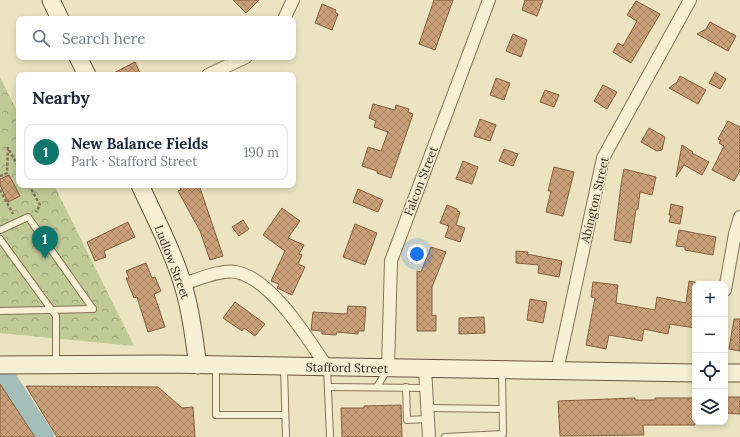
<!DOCTYPE html>
<meta charset="utf-8">
<style>
:root{--surface:#fff;--page:#f2f2f3;--text:#1f2937;--muted:#747a83;--line:#e0e1e3;--accent:#0f766e}
body{margin:0;font-family:Lora,serif;background:var(--page);color:var(--text)}
.controls{position:absolute;right:12px;bottom:12px;display:grid;overflow:hidden;border-radius:8px;box-shadow:0 2px 6px #0003}
.controls button{width:36px;height:36px;display:grid;place-items:center;padding:0;border:0;border-bottom:1px solid var(--line);background:var(--surface);color:var(--text);font:20px sans-serif}
.you{position:absolute;left:417px;top:254px;width:14px;height:14px;margin:-10px;border:3px solid #fff;border-radius:50%;background:#1a73e8;box-shadow:0 0 0 6px #1a73e833}
.badge{display:grid;place-items:center;width:26px;height:26px;border-radius:50%;background:var(--accent);color:#fff;font-size:13px;font-weight:700}
.pin{position:absolute;translate:-50% -33px;filter:drop-shadow(0 1px 2px #0008)}
.pin::after{content:'';position:absolute;top:21px;width:14px;height:12px;background:inherit;clip-path:polygon(0 0,100% 0,50% 100%)}
.list{margin:0;padding:0;list-style:none}
h2{display:flex;justify-content:space-between;align-items:center;height:52px;margin:0;padding:0 16px;font-size:17px}
h2 small{font-size:13px;font-weight:400;color:var(--muted)}
.list li{display:grid;grid-template-columns:26px 1fr auto;gap:12px;align-items:center;box-sizing:border-box;height:56px;margin:0 8px 8px;padding:0 8px;border:1px solid var(--line);border-radius:8px}
.list b{display:block;font-size:15px;white-space:nowrap}
.list p{margin:0;font-size:13px;white-space:nowrap;color:var(--muted)}
.list em{font-size:13px;font-style:normal;color:var(--muted)}
.icon{flex:none;width:22px;height:22px;fill:none;stroke:currentColor;stroke-width:2;stroke-linecap:round;stroke-linejoin:round}
.map{position:relative;flex:none;width:740px;height:437px;overflow:hidden}
.search{position:absolute;background:var(--surface);box-shadow:0 2px 6px #0003;left:16px;top:16px;width:280px;height:44px;display:flex;align-items:center;gap:10px;box-sizing:border-box;padding:0 14px;border-radius:8px;color:var(--muted);font-size:15px}
.panel{position:absolute;background:var(--surface);box-shadow:0 2px 6px #0003;left:16px;top:72px;width:280px;height:116px;border-radius:8px}
.map>svg:first-child{display:block}
.park{fill:url(#park-crowns)}
.lines{fill:none;stroke-linecap:round;stroke-linejoin:round}
.river{stroke:#a4bfb9;stroke-width:24}
.building{fill:url(#building-cross-hatch);stroke:#846040}
.lane-casing{stroke:#85745a;stroke-width:8}
.street-casing{stroke:#85745a;stroke-width:14}
.secondary-casing{stroke:#67553d;stroke-width:19}
.path{stroke:#85745a;stroke-width:2.5;stroke-dasharray:3 2;stroke-linecap:butt}
.lane{stroke:#f7f0d4;stroke-width:6}
.street{stroke:#f7f0d4;stroke-width:12}
.secondary{stroke:#f7f0d4;stroke-width:17}
.labels{text-anchor:middle;stroke-width:3;stroke-linejoin:round;paint-order:stroke}
.street-label{font-size:12px;fill:#352b1d;stroke:#f4ecd1}
</style>
<div class="map">
<svg width="740" height="437" viewBox="0 0 740 437">
<defs>
<pattern id="park-crowns" width="20" height="18" patternUnits="userSpaceOnUse"><rect width="20" height="18" fill="#c0ca96"/><path d="M2 6a3 3 0 1 1 6 0M12 15a3 3 0 1 1 6 0" fill="none" stroke="#9da47a"/></pattern>
<pattern id="building-cross-hatch" width="8" height="8" patternUnits="userSpaceOnUse"><rect width="8" height="8" fill="#c9a078"/><path d="M0 0l8 8M0 8l8-8" fill="none" stroke="#a48362"/></pattern>
</defs>
<rect width="100%" height="100%" fill="#ece3c1"/>
<path class="park" d="M 0,77 L 19,115 L 19,185 L 54,185 L 134,346 L 0,333 Z"/>
<g class="lines">
<path class="river" d="M 0,372 L 42,437"/>
</g>
<g class="building">
<path d="M 233,0 L 259,0 L 246,13 Z"/>
<path d="M 434,0 L 453,0 L 435,50 L 419,44 Z"/>
<path d="M 525,0 L 543,0 L 537,16 L 522,10 Z"/>
<path d="M 636,1 L 660,14 L 631,63 L 613,52 L 618,43 L 623,46 L 637,21 L 627,15 Z"/>
<path d="M 322,4 L 336,10 L 335,12 L 338,14 L 332,30 L 315,23 Z"/>
<path d="M 710,22 L 736,36 L 728,51 L 697,34 L 706,29 Z"/>
<path d="M 513,34 L 527,40 L 521,57 L 506,51 Z"/>
<path d="M 135,62 L 141,75 L 110,75 Z"/>
<path d="M 715,72 L 726,79 L 720,89 L 709,83 Z"/>
<path d="M 680,76 L 706,90 L 698,104 L 669,88 L 677,82 Z"/>
<path d="M 496,78 L 510,83 L 504,100 L 490,95 Z"/>
<path d="M 603,85 L 617,92 L 607,109 L 594,101 Z"/>
<path d="M 545,90 L 559,95 L 554,107 L 540,102 Z"/>
<path d="M 373,104 L 395,110 L 396,105 L 409,109 L 408,112 L 413,114 L 391,178 L 377,173 L 377,171 L 362,166 L 368,147 L 381,151 L 388,132 L 374,127 L 376,121 L 369,118 Z"/>
<path d="M 480,119 L 496,125 L 490,141 L 474,136 Z"/>
<path d="M 728,121 L 740,127 L 740,171 L 734,181 L 712,170 L 724,146 L 719,143 L 721,140 L 718,139 Z"/>
<path d="M 649,128 L 665,137 L 662,150 L 657,151 L 641,142 Z"/>
<path d="M 682,145 L 693,152 L 692,153 L 709,162 L 702,175 L 684,165 L 676,177 Z"/>
<path d="M 504,149 L 518,154 L 513,166 L 499,161 Z"/>
<path d="M 463,161 L 478,167 L 472,184 L 456,179 Z"/>
<path d="M 554,167 L 574,172 L 563,216 L 546,212 L 551,191 L 548,191 Z"/>
<path d="M 624,169 L 656,177 L 652,195 L 640,192 L 638,209 L 636,209 L 631,243 L 614,240 L 621,185 Z"/>
<path d="M 9,175 L 20,196 L 8,202 L 0,185 L 0,179 Z"/>
<path d="M 179,185 L 199,185 L 223,256 L 210,260 L 200,231 L 178,191 L 181,190 Z"/>
<path d="M 358,189 L 383,200 L 378,212 L 353,202 Z"/>
<path d="M 671,204 L 683,207 L 680,224 L 669,222 L 671,215 L 669,215 Z"/>
<path d="M 447,205 L 457,209 L 457,211 L 460,212 L 456,225 L 465,228 L 460,242 L 445,237 L 449,226 L 440,223 Z"/>
<path d="M 282,208 L 300,221 L 288,238 L 304,245 L 299,254 L 302,255 L 298,264 L 305,267 L 292,295 L 277,288 L 279,284 L 271,281 L 285,251 L 263,235 Z"/>
<path d="M 243,220 L 249,229 L 239,236 L 232,227 Z"/>
<path d="M 128,222 L 135,237 L 104,251 L 106,257 L 95,261 L 87,242 Z"/>
<path d="M 355,224 L 377,233 L 365,265 L 343,257 Z"/>
<path d="M 679,230 L 716,237 L 713,255 L 685,250 L 685,247 L 676,246 Z"/>
<path d="M 431,247 L 446,252 L 432,287 L 432,316 L 436,315 L 436,331 L 417,331 L 417,271 L 421,272 Z"/>
<path d="M 516,251 L 528,252 L 527,254 L 562,261 L 559,277 L 538,273 L 539,265 L 516,263 Z"/>
<path d="M 146,263 L 152,278 L 155,277 L 161,291 L 154,294 L 165,327 L 148,332 L 137,297 L 134,298 L 126,278 L 129,278 L 126,271 Z"/>
<path d="M 689,281 L 695,282 L 695,328 L 670,324 L 668,334 L 644,329 L 642,341 L 609,335 L 606,349 L 586,345 L 595,298 L 591,297 L 593,282 L 618,285 L 616,303 L 655,310 L 657,297 L 686,303 Z"/>
<path d="M 530,299 L 547,302 L 543,323 L 527,320 Z"/>
<path d="M 235,302 L 265,324 L 255,336 L 244,328 L 242,331 L 223,318 Z"/>
<path d="M 348,306 L 366,307 L 364,331 L 358,331 L 358,334 L 337,332 L 336,335 L 322,334 L 322,331 L 311,330 L 313,312 L 347,314 Z"/>
<path d="M 484,317 L 485,333 L 459,334 L 459,318 Z"/>
<path d="M 734,319 L 740,319 L 740,351 L 729,349 Z"/>
<path d="M 0,384 L 35,437 L 0,437 Z"/>
<path d="M 26,386 L 158,387 L 182,408 L 193,407 L 195,437 L 57,437 Z"/>
<path d="M 725,397 L 740,397 L 740,414 L 725,413 Z"/>
<path d="M 635,398 L 635,400 L 655,400 L 655,398 L 695,398 L 695,425 L 643,425 L 644,435 L 560,436 L 558,401 Z"/>
<path d="M 401,405 L 402,437 L 342,437 L 341,408 L 364,408 L 364,406 Z"/>
</g>
<g class="lines">
<g class="lane-casing">
<g id="lane">
<path d="M 0,230 L 28,217 L 93,309"/>
<path d="M 0,239 L 56,316 L 56,363"/>
<path d="M 0,311 L 93,309"/>
<path d="M 216,367 L 216,415 L 285,415"/>
<path d="M 327,367 L 330,437"/>
<path d="M 284,368 L 286,437"/>
<path d="M 328,387 L 425,388"/>
<path d="M 377,387 L 387,370"/>
<path d="M 406,387 L 407,420 L 427,419"/>
<path d="M 427,408 L 502,409"/>
<path d="M 445,437 L 503,434 L 502,372"/>
</g>
</g>
<g class="street-casing">
<g id="street">
<path d="M 284,19 L 293,0"/>
<path d="M 208,75 L 246,57"/>
<path d="M 183,284 C 197,280 221,269 236,272 C 272,279 308,339 327,367"/>
<path d="M 725,290 L 735,234 L 740,217"/>
<path d="M 388,368 L 391,261 L 489,0"/>
<path d="M 425,369 L 429,437"/>
<path d="M 557,371 L 603,158 L 690,0"/>
</g>
</g>
<g class="secondary-casing">
<g id="secondary">
<path d="M 51,0 L 60,19"/>
<path d="M 78,57 L 87,75"/>
<path d="M 140,185 C 156,220 175,255 185,292 C 192,316 194,341 198,365"/>
<path d="M 0,365 L 163,364 L 695,373"/>
<path d="M 725,373 L 740,373"/>
</g>
</g>
<g class="path">
<path d="M 0,176 L 7,173 L 8,148 L 19,168"/>
<path d="M 29,185 L 40,205 L 36,212"/>
<path d="M 0,190 L 13,214"/>
</g>
<use href="#lane" class="lane"/>
<use href="#street" class="street"/>
<use href="#secondary" class="secondary"/>
</g>
<g class="labels">
<g class="street-label">
<text transform="translate(421 181) rotate(-69)" y="4">Falcon Street</text>
<text transform="translate(595 200) rotate(-77)" y="4">Abington Street</text>
<text transform="translate(172 262) rotate(69)" y="4">Ludlow Street</text>
<text transform="translate(347 368) rotate(1)" y="4">Stafford Street</text>
</g>
</g>
</svg>
<div class="controls">
<button>+</button>
<button>−</button>
<button><svg class="icon" aria-label="locate" viewBox="0 0 24 24"><circle cx="12" cy="12" r="6"/><path d="M12 2v4M12 18v4M2 12h4M18 12h4"/></svg></button>
<button><svg class="icon" aria-label="layers" viewBox="0 0 24 24"><path d="M12 4l9 5-9 5-9-5zM3 14l9 5 9-5"/></svg></button>
</div>
<div class="you"></div>
<div class="pin badge" style="left:45px;top:259px">1</div>
<div class="search"><svg class="icon" aria-label="search" viewBox="0 0 24 24"><circle cx="10" cy="10" r="6"/><path d="M15 15l6 6"/></svg>Search here</div>
<section class="panel">
<h2>Nearby<small></small></h2>
<ul class="list">
<li><span class="badge">1</span><div><b>New Balance Fields</b><p>Park · Stafford Street</p></div><em>190 m</em></li>
</ul>
</section>
</div>
